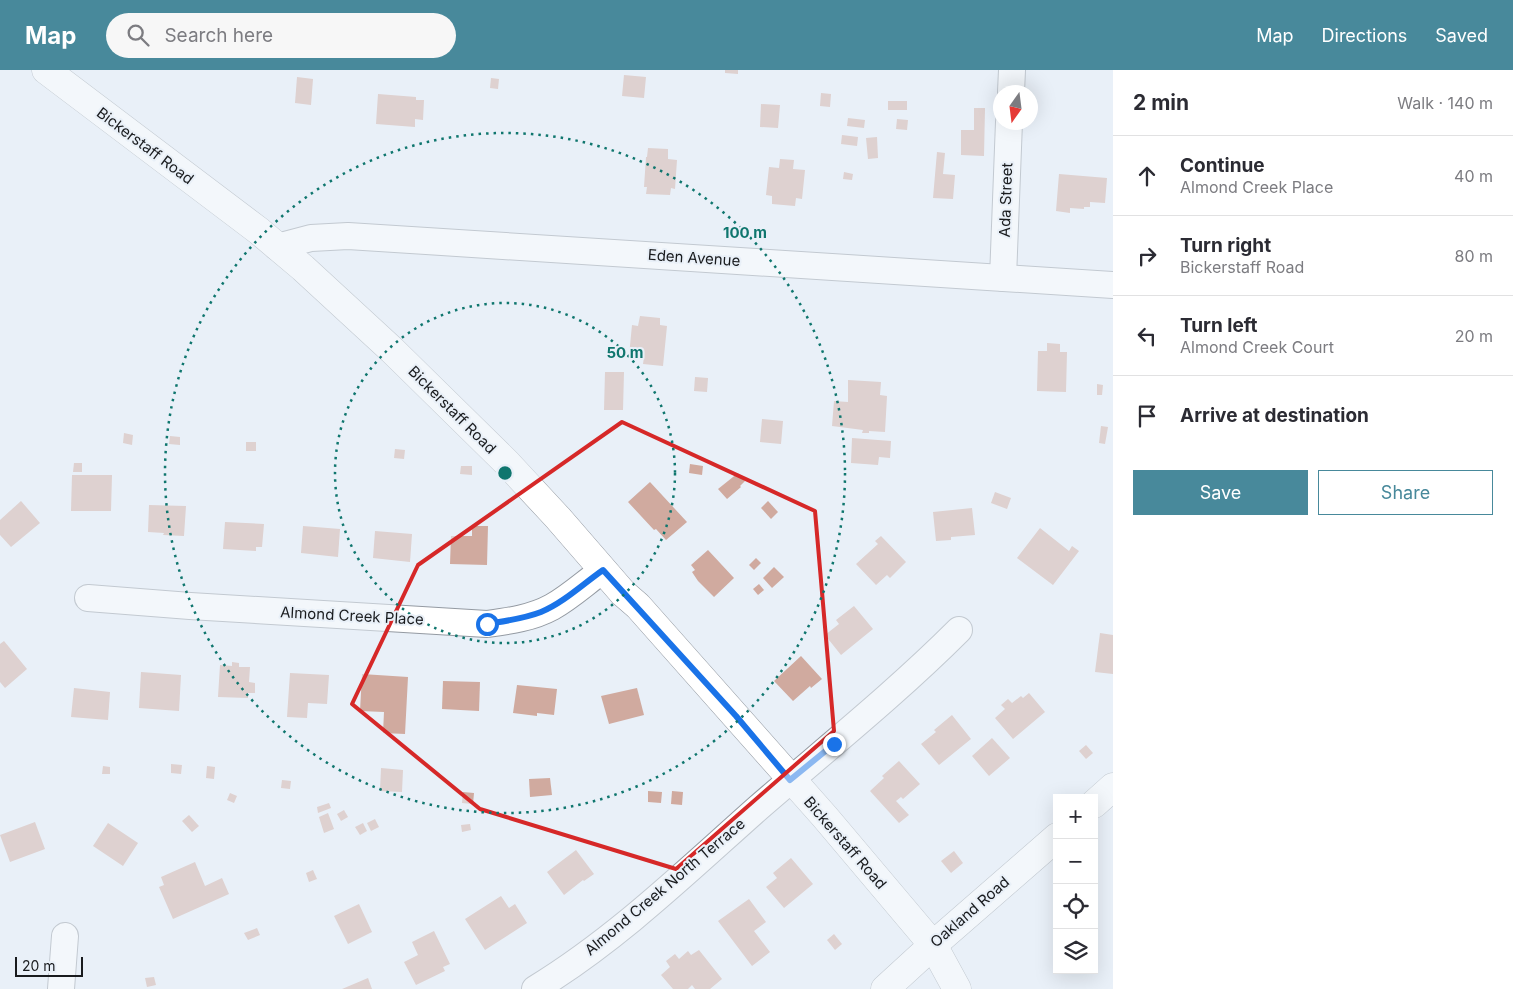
<!DOCTYPE html>
<meta charset="utf-8">
<style>
:root{--surface:#fff;--page:#f7f7f7;--text:#2b2b33;--muted:#7c7c81;--line:#e1e1e2;--accent:#48899b}
body{margin:0;font-family:Inter,sans-serif;background:var(--page);color:var(--text)}
.controls{position:absolute;right:15px;bottom:15px;display:grid;overflow:hidden;border-radius:0px;box-shadow:0 5px 20px #0002}
.controls button{width:45px;height:45px;display:grid;place-items:center;padding:0;border:0;border-bottom:1px solid var(--line);background:var(--surface);color:var(--text);font:25px sans-serif}
.compass{position:absolute;left:993px;top:15px;width:45px;height:45px;border-radius:50%;background:var(--surface);box-shadow:0 5px 20px #0002;rotate:194deg}
.scale{position:absolute;left:15px;bottom:12px;width:68px;box-sizing:border-box;padding-left:5px;border:2px solid #191b1e;border-top:0;font-size:14px;line-height:18px;white-space:nowrap;color:#191b1e;-webkit-text-stroke:4px #e9f0f8;paint-order:stroke}
.stop{position:absolute;width:15px;height:15px;margin:-11px;border:4px solid #1a73e8;border-radius:50%;background:#fff}
.stop.end{background:#1a73e8;border-color:#fff;box-shadow:0 1px 5px #0008}
.list{margin:0;padding:0;list-style:none}
h2{display:flex;justify-content:space-between;align-items:center;height:65px;margin:0;padding:0 20px;font-size:21px}
h2 small{font-size:16px;font-weight:400;color:var(--muted)}
.list li{display:grid;grid-template-columns:32px 1fr auto;gap:15px;align-items:center;box-sizing:border-box;height:80px;padding:0 20px;border-top:1px solid var(--line)}
.list b{display:block;font-size:19px;white-space:nowrap}
.list p{margin:0;font-size:16px;white-space:nowrap;color:var(--muted)}
.list em{font-size:16px;font-style:normal;color:var(--muted)}
.actions{display:flex;gap:10px;padding:15px 20px}
.actions a{flex:1;padding:11px 0;border:1px solid var(--accent);border-radius:0px;text-align:center;font-size:18px;color:var(--accent)}
.actions .main{background:var(--accent);color:#fff}
.icon{flex:none;width:28px;height:28px;fill:none;stroke:currentColor;stroke-width:2;stroke-linecap:round;stroke-linejoin:round}
.map{position:relative;flex:none;width:1113px;height:919px;overflow:hidden}
header{display:flex;align-items:center;gap:30px;box-sizing:border-box;height:70px;padding:0 25px;background:var(--accent);color:#fff}
header strong{font-size:24px}
nav{display:flex;gap:28px;margin-inline-start:auto;font-size:18px}
.search{width:350px;height:45px;background:var(--page);display:flex;align-items:center;gap:12px;box-sizing:border-box;padding:0 18px;border-radius:28px;color:var(--muted);font-size:19px}
main{display:flex}
aside{flex:1;background:var(--surface)}
.map>svg:first-child{display:block}
.building{fill:#d0aa9f}
.lines{fill:none;stroke-linecap:round;stroke-linejoin:round}
.minor-casing{stroke:#949aa2;stroke-width:28}
.tertiary-casing{stroke:#949aa2;stroke-width:29}
.minor{stroke:#fff;stroke-width:26}
.tertiary{stroke:#fff;stroke-width:28}
.route{stroke:#1a73e8;stroke-width:6}
.marked{fill:none;stroke:#d62828;stroke-width:4;stroke-linejoin:round}
.ring{fill:none;stroke:#0f766e;stroke-width:2.5;stroke-dasharray:2.5 5}
.labels{text-anchor:middle;stroke-width:4;stroke-linejoin:round;paint-order:stroke}
.street-label{font-size:15px;fill:#191b1e;stroke:#e9f0f8}
.centre{fill:#0f766e;stroke:#e9f0f8;stroke-width:2.5}
.ring-label{font-size:15px;text-anchor:middle;font-weight:bold;fill:#0f766e;stroke:#e9f0f8;stroke-width:4;stroke-linejoin:round;paint-order:stroke}
</style>
<header>
<strong>Map</strong>
<div class="search"><svg class="icon" aria-label="search" viewBox="0 0 24 24"><circle cx="10" cy="10" r="6"/><path d="M15 15l6 6"/></svg>Search here</div>
<nav><a>Map</a><a>Directions</a><a>Saved</a></nav>
</header>
<main>
<div class="map">
<svg width="1113" height="919" viewBox="0 0 1113 919">
<rect width="100%" height="100%" fill="#e9f0f8"/>
<g class="building">
<path d="M 725,0 L 738,0 L 738,4 L 725,3 Z"/>
<path d="M 624,5 L 646,7 L 644,28 L 622,26 Z"/>
<path d="M 297,7 L 313,9 L 311,35 L 295,33 Z"/>
<path d="M 491,8 L 499,9 L 498,19 L 490,18 Z"/>
<path d="M 821,23 L 831,24 L 830,37 L 820,36 Z"/>
<path d="M 378,24 L 416,27 L 416,30 L 424,30 L 423,50 L 415,49 L 415,57 L 376,54 Z"/>
<rect x="888" y="31" width="19" height="9"/>
<path d="M 761,34 L 780,35 L 778,58 L 760,57 Z"/>
<path d="M 974,38 L 985,38 L 984,86 L 961,85 L 961,60 L 974,60 Z"/>
<path d="M 848,48 L 865,50 L 864,58 L 847,56 Z"/>
<path d="M 897,49 L 908,50 L 907,60 L 896,59 Z"/>
<path d="M 842,65 L 858,67 L 857,76 L 841,74 Z"/>
<path d="M 877,67 L 878,88 L 868,89 L 866,68 Z"/>
<path d="M 648,78 L 668,79 L 668,89 L 677,90 L 675,119 L 671,118 L 670,125 L 646,124 L 647,117 L 644,117 L 646,87 L 647,87 Z"/>
<path d="M 937,82 L 945,83 L 943,104 L 955,105 L 953,129 L 933,128 Z"/>
<path d="M 780,89 L 794,90 L 793,99 L 805,100 L 802,129 L 796,128 L 795,136 L 772,134 L 772,126 L 766,125 L 769,97 L 779,98 Z"/>
<path d="M 844,102 L 853,104 L 852,110 L 843,109 Z"/>
<path d="M 1059,104 L 1107,108 L 1105,133 L 1090,132 L 1090,137 L 1084,137 L 1084,139 L 1070,138 L 1070,143 L 1056,141 Z"/>
<path d="M 640,246 L 660,248 L 660,255 L 667,256 L 663,296 L 643,294 L 644,287 L 629,286 L 632,255 L 638,256 Z"/>
<path d="M 1047,273 L 1060,274 L 1060,282 L 1067,282 L 1066,322 L 1037,321 L 1038,281 L 1047,281 Z"/>
<path d="M 605,302 L 624,302 L 623,340 L 604,340 Z"/>
<path d="M 695,307 L 708,308 L 707,322 L 694,321 Z"/>
<path d="M 848,310 L 881,312 L 880,325 L 887,326 L 885,362 L 869,361 L 869,363 L 862,363 L 863,360 L 832,356 L 834,331 L 848,332 Z"/>
<path d="M 1097,314 L 1103,315 L 1102,325 L 1097,325 Z"/>
<path d="M 762,349 L 783,351 L 781,374 L 760,372 Z"/>
<path d="M 1101,356 L 1108,357 L 1105,374 L 1099,373 Z"/>
<path d="M 124,363 L 133,365 L 132,375 L 123,373 Z"/>
<path d="M 170,366 L 180,367 L 180,375 L 169,374 Z"/>
<path d="M 852,368 L 891,371 L 890,388 L 879,387 L 878,395 L 851,393 Z"/>
<rect x="246" y="372" width="10" height="9"/>
<path d="M 395,379 L 405,380 L 404,389 L 394,388 Z"/>
<path d="M 74,393 L 82,393 L 82,402 L 73,402 Z"/>
<path d="M 690,394 L 703,396 L 702,405 L 689,403 Z"/>
<path d="M 461,396 L 472,396 L 472,405 L 460,404 Z"/>
<path d="M 738,403 L 745,411 L 740,416 L 741,417 L 727,429 L 718,419 Z"/>
<path d="M 72,405 L 112,405 L 111,441 L 71,441 Z"/>
<path d="M 650,412 L 687,452 L 666,470 L 656,459 L 654,460 L 628,432 Z"/>
<path d="M 995,422 L 1011,428 L 1007,439 L 991,433 Z"/>
<path d="M 21,431 L 40,453 L 11,477 L 0,465 L 0,450 Z"/>
<path d="M 768,431 L 778,442 L 771,449 L 761,438 Z"/>
<path d="M 149,435 L 186,436 L 184,466 L 163,465 L 164,463 L 148,462 Z"/>
<path d="M 972,438 L 975,465 L 951,467 L 951,470 L 936,471 L 933,442 Z"/>
<path d="M 225,452 L 264,454 L 262,477 L 256,477 L 256,481 L 223,479 Z"/>
<path d="M 303,456 L 340,459 L 338,487 L 301,483 Z"/>
<path d="M 472,456 L 488,456 L 487,495 L 450,494 L 451,466 L 472,466 Z"/>
<path d="M 1040,458 L 1069,481 L 1072,476 L 1079,481 L 1053,515 L 1017,488 Z"/>
<path d="M 375,461 L 412,464 L 410,492 L 373,488 Z"/>
<path d="M 881,466 L 906,492 L 890,508 L 887,505 L 876,515 L 856,494 L 878,474 L 875,471 Z"/>
<path d="M 708,480 L 734,508 L 714,527 L 698,511 L 692,502 L 695,500 L 691,495 Z"/>
<path d="M 756,488 L 761,493 L 754,500 L 749,495 Z"/>
<path d="M 774,497 L 784,507 L 772,518 L 763,508 Z"/>
<path d="M 759,514 L 764,520 L 758,525 L 753,519 Z"/>
<path d="M 854,536 L 873,559 L 841,585 L 825,565 L 839,554 L 836,550 Z"/>
<path d="M 1100,563 L 1113,565 L 1113,604 L 1095,602 Z"/>
<path d="M 4,571 L 27,599 L 5,618 L 0,612 L 0,574 Z"/>
<path d="M 801,586 L 822,609 L 811,618 L 810,616 L 793,631 L 774,611 Z"/>
<path d="M 232,592 L 239,593 L 239,597 L 250,597 L 249,612 L 255,613 L 255,623 L 248,623 L 248,628 L 218,627 L 220,595 L 232,596 Z"/>
<path d="M 141,602 L 181,605 L 179,641 L 139,638 Z"/>
<path d="M 290,603 L 329,605 L 327,634 L 308,633 L 307,648 L 287,647 Z"/>
<path d="M 362,604 L 408,607 L 405,664 L 383,663 L 384,642 L 360,641 Z"/>
<path d="M 443,611 L 480,612 L 479,641 L 442,639 Z"/>
<path d="M 517,615 L 557,619 L 554,645 L 537,643 L 537,646 L 513,643 Z"/>
<path d="M 74,618 L 110,622 L 108,650 L 71,647 Z"/>
<path d="M 637,618 L 644,645 L 609,654 L 601,626 Z"/>
<path d="M 1029,623 L 1045,642 L 1013,669 L 995,648 L 1005,639 L 1001,635 L 1008,629 L 1012,633 L 1021,626 L 1023,628 Z"/>
<path d="M 952,645 L 971,669 L 939,695 L 921,674 L 936,662 L 934,660 Z"/>
<path d="M 992,668 L 1010,688 L 989,706 L 972,686 Z"/>
<path d="M 1086,675 L 1093,683 L 1086,689 L 1079,681 Z"/>
<path d="M 899,691 L 920,714 L 903,729 L 901,727 L 896,731 L 909,745 L 899,753 L 870,721 L 884,708 L 882,706 Z"/>
<path d="M 171,694 L 182,695 L 181,704 L 171,703 Z"/>
<path d="M 103,696 L 110,697 L 110,704 L 102,704 Z"/>
<path d="M 207,696 L 215,697 L 214,709 L 206,708 Z"/>
<path d="M 381,698 L 403,700 L 402,722 L 380,721 Z"/>
<path d="M 550,708 L 552,725 L 530,727 L 529,709 Z"/>
<path d="M 282,710 L 291,711 L 290,719 L 281,718 Z"/>
<path d="M 648,721 L 662,722 L 661,733 L 648,732 Z"/>
<path d="M 672,721 L 683,722 L 682,735 L 671,734 Z"/>
<path d="M 463,722 L 474,723 L 473,734 L 462,733 Z"/>
<path d="M 230,723 L 237,726 L 234,733 L 227,730 Z"/>
<path d="M 329,733 L 331,738 L 318,743 L 317,737 Z"/>
<path d="M 344,740 L 348,747 L 341,751 L 337,744 Z"/>
<path d="M 328,743 L 334,759 L 324,763 L 319,747 Z"/>
<path d="M 189,745 L 199,756 L 192,762 L 182,751 Z"/>
<path d="M 375,749 L 379,757 L 371,761 L 367,753 Z"/>
<path d="M 35,752 L 45,779 L 10,792 L 0,765 Z"/>
<path d="M 108,753 L 138,773 L 123,796 L 93,776 Z"/>
<path d="M 363,753 L 367,761 L 360,765 L 355,757 Z"/>
<path d="M 470,754 L 471,760 L 462,762 L 461,755 Z"/>
<path d="M 576,780 L 594,804 L 584,811 L 583,810 L 564,825 L 547,802 Z"/>
<path d="M 954,781 L 963,793 L 951,803 L 941,791 Z"/>
<path d="M 791,788 L 813,814 L 784,838 L 766,817 L 777,808 L 773,803 Z"/>
<path d="M 195,792 L 205,816 L 222,808 L 229,824 L 173,849 L 159,817 L 164,815 L 161,807 Z"/>
<path d="M 313,800 L 317,809 L 309,812 L 306,803 Z"/>
<path d="M 501,826 L 509,838 L 515,834 L 527,853 L 485,880 L 465,849 Z"/>
<path d="M 749,829 L 766,852 L 754,861 L 770,882 L 752,896 L 718,851 Z"/>
<path d="M 359,834 L 372,862 L 348,874 L 334,846 Z"/>
<path d="M 257,858 L 260,865 L 248,870 L 244,863 Z"/>
<path d="M 434,861 L 450,894 L 443,897 L 445,901 L 416,915 L 404,892 L 418,885 L 412,872 Z"/>
<path d="M 834,864 L 842,874 L 835,880 L 827,870 Z"/>
<path d="M 699,880 L 722,909 L 710,919 L 695,919 L 692,915 L 688,919 L 673,919 L 661,905 L 670,897 L 666,891 L 675,884 L 679,889 L 688,881 L 691,885 Z"/>
<path d="M 154,907 L 156,915 L 147,917 L 145,908 Z"/>
<path d="M 368,908 L 372,919 L 342,919 Z"/>
</g>
<g class="lines">
<g class="minor-casing">
<g id="minor">
<path d="M 1011,22 L 1012,0"/>
<path d="M 277,177 L 311,168 L 348,166 L 1113,215"/>
<path d="M 1003,208 L 1009,52"/>
<path d="M 88,528 L 190,536 L 487,554 C 509,551 532,548 552,537 C 570,527 586,512 603,500"/>
<path d="M 61,919 L 65,866"/>
<path d="M 535,919 C 617,869 687,801 758,738 C 826,679 896,623 959,560"/>
</g>
</g>
<g class="tertiary-casing">
<g id="tertiary">
<path d="M 46,0 L 259,161 L 303,198 L 392,280 L 507,393 L 558,448 L 623,523 L 638,536 L 825,747 L 933,875 L 957,919"/>
<path d="M 1094,734 L 1113,717"/>
<path d="M 885,919 L 933,875 L 1057,767"/>
</g>
</g>
<use href="#minor" class="minor"/>
<use href="#tertiary" class="tertiary"/>
</g>
<g class="lines">
<path class="route" d="M 487,554 C 505,551 523,549 541,542 C 563,533 583,514 603,500 L 736,646 L 790,710 L 834,674"/>
</g>
<path d="M0 0H1113V919H0ZM 622,352 L 815,441 L 834,661 L 676,799 L 480,739 L 352,634 L 418,495 Z" fill="#e9f0f8" fill-opacity=".55" fill-rule="evenodd"/>
<path class="marked" d="M 622,352 L 815,441 L 834,661 L 676,799 L 480,739 L 352,634 L 418,495 Z"/>
<g class="ring">
<circle cx="505" cy="403" r="170"/>
<circle cx="505" cy="403" r="340"/>
</g>
<g class="labels">
<g class="street-label">
<text transform="translate(145 76) rotate(37)" y="5">Bickerstaff Road</text>
<text transform="translate(1006 130) rotate(-88)" y="5">Ada Street</text>
<text transform="translate(694 188) rotate(4)" y="5">Eden Avenue</text>
<text transform="translate(452 340) rotate(45)" y="5">Bickerstaff Road</text>
<text transform="translate(352 546) rotate(3)" y="5">Almond Creek Place</text>
<text transform="translate(845 773) rotate(49)" y="5">Bickerstaff Road</text>
<text transform="translate(665 817) rotate(-40)" y="5">Almond Creek North Terrace</text>
<text transform="translate(970 842) rotate(-41)" y="5">Oakland Road</text>
</g>
</g>
<circle cx="505" cy="403" r="8" class="centre"/>
<g class="ring-label">
<text x="745" y="168">100 m</text>
<text x="625" y="288">50 m</text>
</g>
</svg>
<div class="controls">
<button>+</button>
<button>−</button>
<button><svg class="icon" aria-label="locate" viewBox="0 0 24 24"><circle cx="12" cy="12" r="6"/><path d="M12 2v4M12 18v4M2 12h4M18 12h4"/></svg></button>
<button><svg class="icon" aria-label="layers" viewBox="0 0 24 24"><path d="M12 4l9 5-9 5-9-5zM3 14l9 5 9-5"/></svg></button>
</div>
<svg class="compass" viewBox="-18 -18 36 36"><path d="M0-13l5 13h-10z" fill="#e53935"/><path d="M0 13l5-13h-10z" fill="#7c7c81"/></svg>
<div class="scale">20 m</div>
<div class="stop" style="left:487px;top:554px"></div>
<div class="stop end" style="left:834px;top:674px"></div>
</div>
<aside>
<h2>2 min<small>Walk · 140 m</small></h2>
<ul class="list">
<li><svg class="icon" aria-label="ahead" viewBox="0 0 24 24"><path d="M12 20V5M6 11l6-6 6 6"/></svg><div><b>Continue</b><p>Almond Creek Place</p></div><em>40 m</em></li>
<li><svg class="icon" aria-label="right" viewBox="0 0 24 24"><path d="M7 20v-9h11M14 6l5 5-5 5"/></svg><div><b>Turn right</b><p>Bickerstaff Road</p></div><em>80 m</em></li>
<li><svg class="icon" aria-label="left" viewBox="0 0 24 24"><path d="M17 20v-9H6M10 6l-5 5 5 5"/></svg><div><b>Turn left</b><p>Almond Creek Court</p></div><em>20 m</em></li>
<li><svg class="icon" aria-label="arrive" viewBox="0 0 24 24"><path d="M6 21V4h12l-3 4 3 4H6"/></svg><div><b>Arrive at destination</b></div></li>
</ul>
<div class="actions"><a class="main">Save</a><a>Share</a></div>
</aside>
</main>
